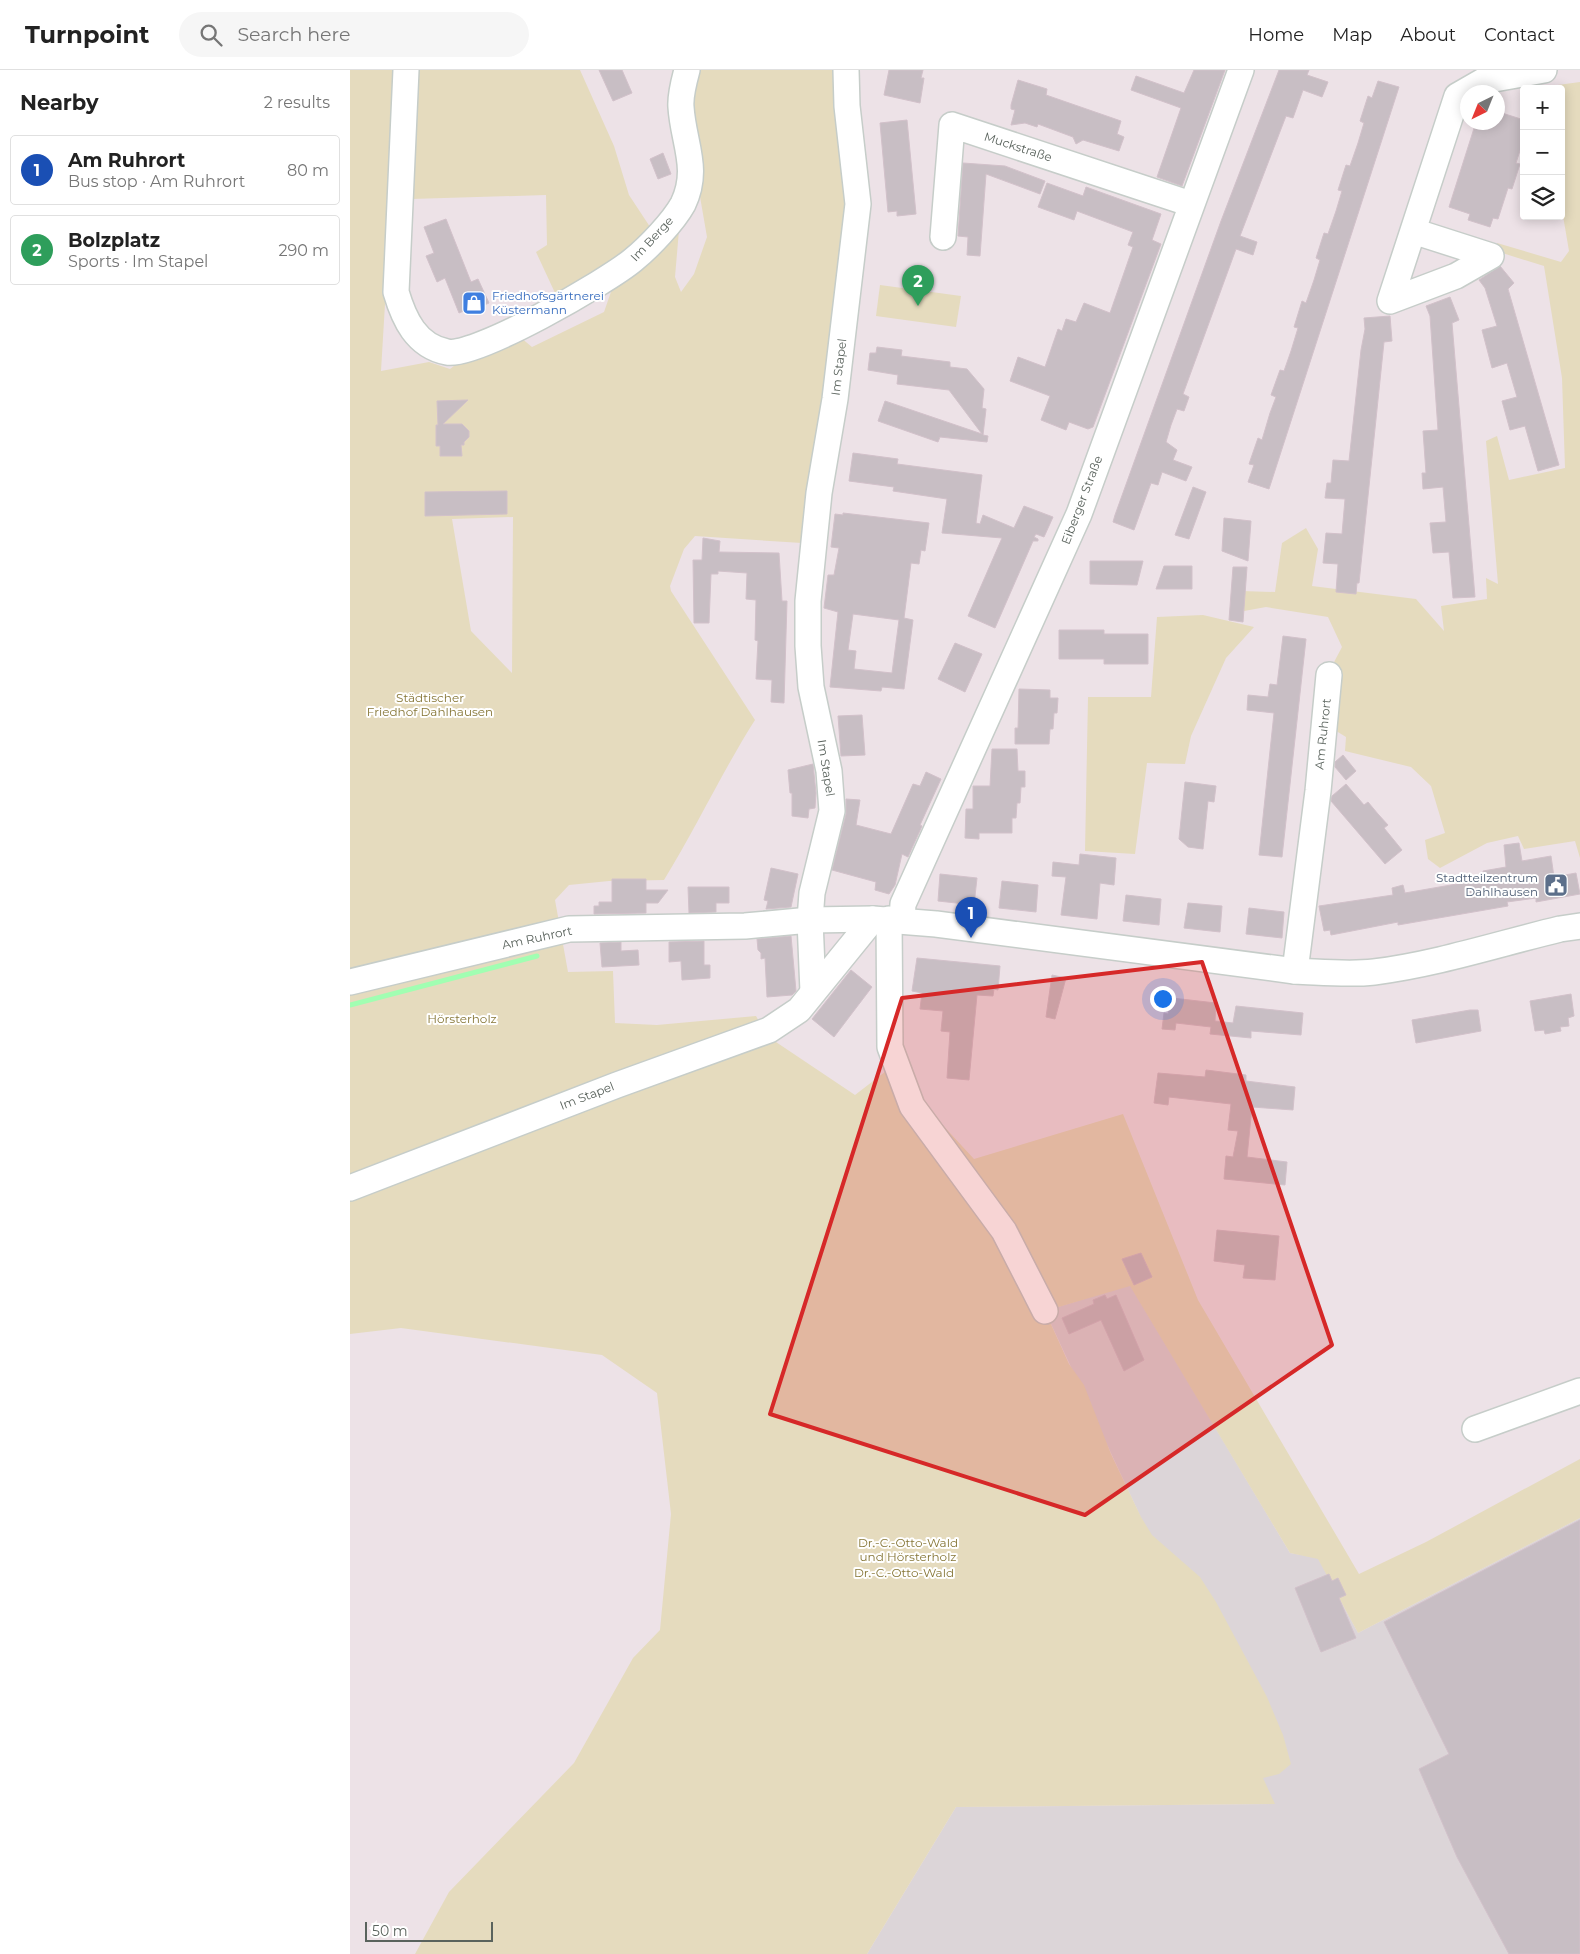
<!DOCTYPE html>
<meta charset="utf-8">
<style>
:root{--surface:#fff;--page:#f6f6f6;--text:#222;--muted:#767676;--line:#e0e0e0;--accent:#db2777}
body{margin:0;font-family:Montserrat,sans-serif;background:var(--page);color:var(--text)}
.controls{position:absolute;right:15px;top:15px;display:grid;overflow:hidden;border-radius:5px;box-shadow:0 2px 12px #0003}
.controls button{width:45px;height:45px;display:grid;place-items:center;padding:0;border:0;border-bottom:1px solid var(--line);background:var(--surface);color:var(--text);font:25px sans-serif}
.compass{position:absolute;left:1110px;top:15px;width:45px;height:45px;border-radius:50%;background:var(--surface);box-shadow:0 2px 12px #0003;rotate:223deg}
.scale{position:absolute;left:15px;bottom:12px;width:128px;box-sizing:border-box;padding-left:5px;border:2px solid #5a635d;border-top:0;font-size:14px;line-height:18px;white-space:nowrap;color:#5a635d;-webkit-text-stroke:4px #fff;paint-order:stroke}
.you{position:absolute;left:812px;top:928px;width:18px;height:18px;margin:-12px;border:4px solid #fff;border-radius:50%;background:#1a73e8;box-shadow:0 0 0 8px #1a73e833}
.badge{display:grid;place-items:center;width:32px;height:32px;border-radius:50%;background:var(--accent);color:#fff;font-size:16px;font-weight:700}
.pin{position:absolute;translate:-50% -41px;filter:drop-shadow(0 1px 2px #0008)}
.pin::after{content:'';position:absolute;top:26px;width:18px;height:15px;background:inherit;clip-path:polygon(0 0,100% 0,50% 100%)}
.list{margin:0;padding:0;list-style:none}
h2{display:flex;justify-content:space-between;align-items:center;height:65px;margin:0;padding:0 20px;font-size:21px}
h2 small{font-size:16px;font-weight:400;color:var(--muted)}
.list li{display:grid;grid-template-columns:32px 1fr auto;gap:15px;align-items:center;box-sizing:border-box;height:70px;margin:0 10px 10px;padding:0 10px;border:1px solid var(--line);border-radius:5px}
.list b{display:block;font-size:19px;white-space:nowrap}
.list p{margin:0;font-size:16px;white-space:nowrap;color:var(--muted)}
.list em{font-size:16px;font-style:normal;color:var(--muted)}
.icon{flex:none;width:28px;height:28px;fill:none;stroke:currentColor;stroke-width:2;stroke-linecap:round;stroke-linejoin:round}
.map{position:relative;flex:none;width:1230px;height:1884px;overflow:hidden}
header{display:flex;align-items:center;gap:30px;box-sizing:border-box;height:70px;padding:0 25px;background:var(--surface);border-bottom:1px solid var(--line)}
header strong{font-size:24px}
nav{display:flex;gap:28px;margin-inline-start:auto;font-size:18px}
.search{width:350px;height:45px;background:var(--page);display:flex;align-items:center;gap:12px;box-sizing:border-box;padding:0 18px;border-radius:28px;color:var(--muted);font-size:19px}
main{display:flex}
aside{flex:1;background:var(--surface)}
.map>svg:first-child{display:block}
.industrial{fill:#dcd5d8}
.green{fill:#e5dbbe;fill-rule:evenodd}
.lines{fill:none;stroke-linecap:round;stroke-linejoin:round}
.stream{stroke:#a1feb2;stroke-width:5}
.building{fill:#c8bec4;stroke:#d2c1ca;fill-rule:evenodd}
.minor-casing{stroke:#c6cdc9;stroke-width:28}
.minor{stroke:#fff;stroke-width:25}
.marked{fill:#d62828;fill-opacity:0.2;stroke:#d62828;stroke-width:4;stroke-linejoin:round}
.labels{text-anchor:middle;stroke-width:4;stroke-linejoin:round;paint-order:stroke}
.street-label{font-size:12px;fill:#5a635d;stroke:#fff}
.shop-label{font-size:12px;fill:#366cbe;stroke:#fff;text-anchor:start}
.park-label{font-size:12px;fill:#867636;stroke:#fff}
.service-label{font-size:12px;fill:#4e5e75;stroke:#fff;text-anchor:end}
</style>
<header>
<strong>Turnpoint</strong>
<div class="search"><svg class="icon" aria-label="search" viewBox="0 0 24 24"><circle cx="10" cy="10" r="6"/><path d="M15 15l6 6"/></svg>Search here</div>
<nav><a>Home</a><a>Map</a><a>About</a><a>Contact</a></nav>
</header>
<main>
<aside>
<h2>Nearby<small>2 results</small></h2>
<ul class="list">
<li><span class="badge" style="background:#1a4fb4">1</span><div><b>Am Ruhrort</b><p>Bus stop · Am Ruhrort</p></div><em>80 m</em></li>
<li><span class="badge" style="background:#2e9e5b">2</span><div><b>Bolzplatz</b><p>Sports · Im Stapel</p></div><em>290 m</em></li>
</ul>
</aside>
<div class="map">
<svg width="1230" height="1884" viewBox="0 0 1230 1884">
<rect width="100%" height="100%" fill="#ede2e7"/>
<path class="industrial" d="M 780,1215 L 940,1483 L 968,1488 L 1008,1563 L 1230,1448 L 1230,1884 L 517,1884 L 606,1737 L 924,1734 L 695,1241 Z"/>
<g class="green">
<path d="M 0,0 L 49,0 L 31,301 L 79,292 L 100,299 L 108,293 L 170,267 L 182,277 L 254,242 L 270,196 L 206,225 L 186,182 L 197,175 L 196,125 L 61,129 L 66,0 L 230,0 L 264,76 L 279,125 L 308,169 L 329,160 L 325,207 L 331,222 L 344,204 L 357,167 L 328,0 L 487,0 L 500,134 L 452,473 L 345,466 L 334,479 L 320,516 L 321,521 L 405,650 C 372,702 346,758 314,810 L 259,811 L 219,815 L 205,830 L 218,902 L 263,901 L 265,953 L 307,955 L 406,946 L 417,966 L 505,1025 L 540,998 L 624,1089 L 773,1044 L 848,1230 L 1009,1504 L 1076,1472 L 1230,1389 L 1230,1448 L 1008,1563 L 968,1489 L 940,1483 L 780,1216 L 695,1241 L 719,1294 L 734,1315 L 761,1384 L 791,1447 L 802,1465 L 850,1507 L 866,1532 L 917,1627 L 933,1665 L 941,1694 L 929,1704 L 913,1708 L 925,1734 L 606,1737 L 517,1884 L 65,1884 L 99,1822 L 224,1693 L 283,1588 L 310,1560 L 321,1444 L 307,1323 L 252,1285 L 51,1258 L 0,1264 ZM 163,447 L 162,603 L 121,561 L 102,449 Z"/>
<path d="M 1230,12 L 1230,788 L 1225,771 L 1174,779 L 1168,766 L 1137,773 L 1090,798 L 1078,789 L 1075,770 L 1095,763 L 1081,716 L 1061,697 L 995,681 L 996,667 L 978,656 L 983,594 L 992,577 L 978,547 L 916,537 L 894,541 L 891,521 L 925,522 L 932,473 L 956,458 L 968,479 L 962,516 L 1066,529 L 1094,561 L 1091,536 L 1137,529 L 1136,508 L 1148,514 L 1136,371 L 1147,366 L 1159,410 L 1215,398 L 1212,308 L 1194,196 L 1149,182 L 1147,173 L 1211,192 L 1219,181 L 1211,134 L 1211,19 L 1193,17 Z"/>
<path d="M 530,215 L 611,226 L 606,257 L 526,246 Z"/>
<path d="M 853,545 L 904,557 L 876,588 L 841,666 L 835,694 L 797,693 L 785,784 L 735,781 L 738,627 L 801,627 L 807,547 Z"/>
</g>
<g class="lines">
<path class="stream" d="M 0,935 L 187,886"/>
</g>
<g class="building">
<path d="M 249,0 L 272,0 L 282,23 L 263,31 Z"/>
<path d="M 539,0 L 573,0 L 571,8 L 574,8 L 570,33 L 534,25 Z"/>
<path d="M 844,0 L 875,0 L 832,116 L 807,107 L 831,38 L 781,20 L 786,6 L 834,23 Z"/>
<path d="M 929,0 L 959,0 L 957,5 L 978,12 L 972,27 L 953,20 L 943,48 L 936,46 L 890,166 L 907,172 L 903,185 L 886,179 L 833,324 L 839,327 L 834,341 L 827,339 L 821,355 L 816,372 L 827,380 L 823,390 L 842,397 L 836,411 L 812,402 L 808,415 L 801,413 L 784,460 L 763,452 L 765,445 L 871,151 Z"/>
<path d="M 668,10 L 697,19 L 696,25 L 771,51 L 767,64 L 774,67 L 769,81 L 733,70 L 726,74 L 723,67 L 688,54 L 687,57 L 675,53 L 661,55 L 665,40 L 661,39 L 661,35 Z"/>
<path d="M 1028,11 L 1049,17 L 919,419 L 898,412 L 904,395 L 899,394 L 908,368 L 912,370 L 920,343 L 926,327 L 921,325 L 930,300 L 934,301 L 941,281 L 948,258 L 944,257 L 952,231 L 956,233 L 964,210 L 970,190 L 966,188 L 974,163 L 978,164 L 986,141 L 992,121 L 988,120 L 996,95 L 1000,96 L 1008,73 L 1014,53 L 1010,51 L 1018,26 L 1022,28 Z"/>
<path d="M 1152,43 L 1174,50 L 1174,68 L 1166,93 L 1170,94 L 1162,119 L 1158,118 L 1148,149 L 1143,148 L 1140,157 L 1118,150 L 1120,144 L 1099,137 L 1126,52 L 1149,52 Z"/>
<path d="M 557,50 L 566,144 L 547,146 L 547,141 L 538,142 L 530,53 Z"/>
<path d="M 313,83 L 321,104 L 308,109 L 300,89 Z"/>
<path d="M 613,93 L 655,96 L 695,111 L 690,124 L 636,104 L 630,186 L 617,185 L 618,167 L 608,166 Z"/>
<path d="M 697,113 L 733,126 L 736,117 L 811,144 L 802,170 L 811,174 L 743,357 L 738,359 L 719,352 L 716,360 L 691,350 L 700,326 L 660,311 L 668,287 L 695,297 L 708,259 L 712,261 L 716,249 L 726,252 L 734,233 L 760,243 L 783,177 L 778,175 L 783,162 L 727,141 L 724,150 L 688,137 Z"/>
<path d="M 96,149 L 121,212 L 128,209 L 139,233 L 122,240 L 121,238 L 109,243 L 95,208 L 87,212 L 76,186 L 84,183 L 74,157 Z"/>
<path d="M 1150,196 L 1164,213 L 1158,219 L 1209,395 L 1188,401 L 1175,356 L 1160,360 L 1152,331 L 1167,327 L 1157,293 L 1142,298 L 1132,260 L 1147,256 L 1135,218 L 1129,210 Z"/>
<path d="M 1100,227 L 1109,250 L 1102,253 L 1103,265 L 1125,527 L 1103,528 L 1099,482 L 1083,483 L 1080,453 L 1096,452 L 1093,417 L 1073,419 L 1072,403 L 1076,403 L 1073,361 L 1088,360 L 1080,246 L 1076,236 Z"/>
<path d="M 1040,246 L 1042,271 L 1034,272 L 1009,513 L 1007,513 L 1006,524 L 986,522 L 988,494 L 973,493 L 976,463 L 992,464 L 995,429 L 975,428 L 977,413 L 981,413 L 983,390 L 999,391 L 1011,280 L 1015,259 L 1014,248 Z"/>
<path d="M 527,277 L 552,280 L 551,286 L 600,292 L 600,297 L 617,299 L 634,319 L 632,338 L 636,339 L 633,365 L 638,366 L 637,372 L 590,367 L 588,372 L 528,351 L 535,331 L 632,364 L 599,320 L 547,314 L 548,305 L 518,300 L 520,283 L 526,283 Z"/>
<path d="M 118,330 L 93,354 L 112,354 L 119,361 L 119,367 L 114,372 L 114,375 L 111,375 L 112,386 L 90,386 L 90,376 L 86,376 L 86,355 L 88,355 L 87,331 Z"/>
<path d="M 503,383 L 548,389 L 547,394 L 632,405 L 626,453 L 630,454 L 633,445 L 664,458 L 674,436 L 703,447 L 694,467 L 686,464 L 684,467 L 688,469 L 688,471 L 683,471 L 645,558 L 618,546 L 652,468 L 592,463 L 597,429 L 543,421 L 544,417 L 499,411 Z"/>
<path d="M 843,417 L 856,422 L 839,469 L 825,465 Z"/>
<path d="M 157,421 L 157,444 L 75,446 L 75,422 Z"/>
<path d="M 493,443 L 579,453 L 575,481 L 571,480 L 569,494 L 561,493 L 554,548 L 563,550 L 554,619 L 532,617 L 531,621 L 480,617 L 488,542 L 474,538 L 478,505 L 484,505 L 489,478 L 481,477 L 485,444 L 493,445 ZM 503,544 L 549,550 L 542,603 L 504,599 L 506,581 L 498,580 Z"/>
<path d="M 874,448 L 901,451 L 898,491 L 872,481 Z"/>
<path d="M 353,468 L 370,471 L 369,482 L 429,483 L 432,531 L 437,531 L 434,633 L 421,632 L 422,610 L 406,609 L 408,571 L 405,570 L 406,530 L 396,529 L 397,503 L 368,501 L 368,504 L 361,504 L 359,553 L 344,553 L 343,490 L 352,490 Z"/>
<path d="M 740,491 L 793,491 L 787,515 L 740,514 Z"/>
<path d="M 814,496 L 842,496 L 842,519 L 806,519 Z"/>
<path d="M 883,497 L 897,497 L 893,552 L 879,550 Z"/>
<path d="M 709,560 L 754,560 L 754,564 L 798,564 L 798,594 L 754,594 L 754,589 L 709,589 Z"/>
<path d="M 933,566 L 956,569 L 932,787 L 909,785 L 924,643 L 897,640 L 898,625 L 918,627 L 920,614 L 927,615 Z"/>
<path d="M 605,573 L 632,584 L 615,622 L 588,609 Z"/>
<path d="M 669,619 L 700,620 L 700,628 L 708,628 L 707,643 L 704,643 L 703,659 L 700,659 L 699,674 L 665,674 L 665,658 L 668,658 Z"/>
<path d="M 512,645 L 515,685 L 491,686 L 488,646 Z"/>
<path d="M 642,679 L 667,679 L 668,701 L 675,701 L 675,717 L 671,717 L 670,733 L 667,733 L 666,748 L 662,748 L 662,763 L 629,763 L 629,769 L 615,768 L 616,739 L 623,739 L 623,716 L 640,716 Z"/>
<path d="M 993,685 L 1006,701 L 996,710 L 985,697 L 985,692 Z"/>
<path d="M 463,694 L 466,723 L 465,738 L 459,739 L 458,748 L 442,746 L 442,723 L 440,723 L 438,700 Z"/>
<path d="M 576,702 L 591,709 L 570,755 L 572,756 L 558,787 L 552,784 L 545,815 L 539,824 L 525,820 L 526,812 L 482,800 L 496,744 L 496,729 L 510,730 L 506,755 L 541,764 L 563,714 L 570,716 Z"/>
<path d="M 835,712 L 866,716 L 864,732 L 858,731 L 853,779 L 838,777 L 829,769 Z"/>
<path d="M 996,714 L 1014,735 L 1018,732 L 1028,744 L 1038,755 L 1034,758 L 1052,780 L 1035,794 L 981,731 L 982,726 Z"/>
<path d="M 1169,773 L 1172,791 L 1201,786 L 1204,807 L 1226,803 L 1230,824 L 1186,832 L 1186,828 L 1157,832 L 1158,836 L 1048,855 L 1048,852 L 981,865 L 980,860 L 974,861 L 969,836 L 1043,825 L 1042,818 L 1053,815 L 1055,823 L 1135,809 L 1133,801 L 1156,797 L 1154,775 Z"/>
<path d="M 730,784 L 766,788 L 764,815 L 750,813 L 747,849 L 711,845 L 716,807 L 702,806 L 703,792 L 729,795 Z"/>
<path d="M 421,798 L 448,804 L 441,837 L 416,839 L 418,831 L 414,830 Z"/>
<path d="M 590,804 L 627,808 L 624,835 L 588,831 Z"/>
<path d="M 262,809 L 296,809 L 296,820 L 318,820 L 308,833 L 296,833 L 296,843 L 244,844 L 244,836 L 249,836 L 249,832 L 262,832 Z"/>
<path d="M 652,811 L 688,815 L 686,842 L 649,838 Z"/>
<path d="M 338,817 L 379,817 L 379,833 L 366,833 L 366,842 L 339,843 Z"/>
<path d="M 776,825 L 811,829 L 809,855 L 773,851 Z"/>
<path d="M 838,833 L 872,836 L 870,862 L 834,858 Z"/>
<path d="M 899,838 L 934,842 L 932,868 L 896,864 Z"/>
<path d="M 441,866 L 446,921 L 442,925 L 417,927 L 415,888 L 411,889 L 411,883 L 408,880 L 407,869 Z"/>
<path d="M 354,871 L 354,895 L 360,895 L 360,908 L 332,910 L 331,891 L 319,892 L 319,872 Z"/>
<path d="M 271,872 L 271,881 L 288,880 L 289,895 L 252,897 L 250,873 Z"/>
<path d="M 567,888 L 650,896 L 648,920 L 644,919 L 643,926 L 627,925 L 619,1010 L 597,1008 L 600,962 L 591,961 L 593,941 L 570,939 L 572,923 L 562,921 Z"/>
<path d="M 501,900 L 522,917 L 484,967 L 462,949 Z"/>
<path d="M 702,905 L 716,908 L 705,949 L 696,947 Z"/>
<path d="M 1221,924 L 1224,946 L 1218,948 L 1219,956 L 1210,957 L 1211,961 L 1195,964 L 1194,960 L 1185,961 L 1180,931 Z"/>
<path d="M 822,928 L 866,933 L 865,951 L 883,953 L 886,936 L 953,943 L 951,965 L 901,961 L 901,968 L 860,964 L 861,957 L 826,953 L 825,960 L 812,959 L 814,943 L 818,944 Z"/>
<path d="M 1120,940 L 1128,940 L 1131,961 L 1066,973 L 1062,950 Z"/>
<path d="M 856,1000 L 896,1005 L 896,1011 L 945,1017 L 943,1040 L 902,1037 L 897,1087 L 937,1092 L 935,1115 L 874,1109 L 876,1086 L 883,1087 L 888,1061 L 878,1060 L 881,1034 L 819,1027 L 818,1035 L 804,1033 L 808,1003 L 855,1007 Z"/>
<path d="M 867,1160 L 929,1166 L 925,1210 L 893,1208 L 895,1195 L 864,1191 Z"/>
<path d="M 791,1183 L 802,1207 L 784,1215 L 772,1189 Z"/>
<path d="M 755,1225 L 757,1229 L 766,1225 L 794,1290 L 774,1301 L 751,1250 L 719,1264 L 712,1248 L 744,1234 L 743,1230 Z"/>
<path d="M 1230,1450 L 1230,1884 L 1159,1884 L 1107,1787 L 1069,1699 L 1099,1684 L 1034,1552 Z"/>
<path d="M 979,1504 L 982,1511 L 988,1508 L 996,1525 L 989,1528 L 1006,1568 L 971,1582 L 945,1518 Z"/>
</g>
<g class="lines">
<g class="minor-casing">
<g id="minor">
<path d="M 56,0 L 46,222 C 54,249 66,276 97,282 C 125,288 258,211 283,190 C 299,177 323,152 333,134 C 350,99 333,72 331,37 C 330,26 334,11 337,0"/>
<path d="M 1063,161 L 1141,186 L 1106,206 L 1040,231 L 1107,26 L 1133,11 L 1194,0"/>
<path d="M 593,167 L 602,55 L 841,134"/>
<path d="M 539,849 L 540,977 L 562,1036 L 654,1161 L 695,1241"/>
<path d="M 552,850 L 553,834 L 729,444 L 891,0"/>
<path d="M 945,901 L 968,721 L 979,605"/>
<path d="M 0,912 L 219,859 L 395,856 L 460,850 L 523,849 L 586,854 L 945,901 C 971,902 998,905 1024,902 C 1087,894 1148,874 1210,859 L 1230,856"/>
<path d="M 463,922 L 460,850 L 462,823 L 482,741 L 479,701 L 461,617 L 458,576 L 458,531 L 469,423 L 485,329 L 508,134 L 497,36 L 496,0"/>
<path d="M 0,1118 L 267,1015 L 419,960 L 449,940 L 523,849"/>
<path d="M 1125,1359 L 1230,1321"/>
</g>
</g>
<use href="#minor" class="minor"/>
</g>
<path class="marked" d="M 852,892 L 982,1275 L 735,1445 L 420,1344 L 552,928 Z"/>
<defs>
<g id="shop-square" transform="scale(1.25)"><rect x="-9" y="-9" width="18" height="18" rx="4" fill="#3f7fe0" stroke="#fff"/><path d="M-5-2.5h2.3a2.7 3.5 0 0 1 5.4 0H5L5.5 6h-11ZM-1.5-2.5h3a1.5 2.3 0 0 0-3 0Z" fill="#fff"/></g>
<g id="civic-square" transform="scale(1.25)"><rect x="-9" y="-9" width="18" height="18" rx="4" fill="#5c6f8a" stroke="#fff"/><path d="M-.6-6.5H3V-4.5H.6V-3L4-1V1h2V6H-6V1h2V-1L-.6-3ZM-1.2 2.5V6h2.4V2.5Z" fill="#fff"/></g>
</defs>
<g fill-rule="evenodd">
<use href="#shop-square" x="124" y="233"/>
<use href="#civic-square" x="1206" y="815"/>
</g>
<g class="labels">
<g class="street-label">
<text transform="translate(668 77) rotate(18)" y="4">Muckstraße</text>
<text transform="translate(302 169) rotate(-47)" y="4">Im Berge</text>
<text transform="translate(489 297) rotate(-83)" y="4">Im Stapel</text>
<text transform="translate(732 430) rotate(-69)" y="4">Eiberger Straße</text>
<text transform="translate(973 664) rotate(-84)" y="4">Am Ruhrort</text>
<text transform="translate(476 698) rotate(81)" y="4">Im Stapel</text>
<text transform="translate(187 868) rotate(-12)" y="4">Am Ruhrort</text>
<text transform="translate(237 1026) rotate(-21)" y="4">Im Stapel</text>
</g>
<g class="shop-label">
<text x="142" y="230">Friedhofsgärtnerei<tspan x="142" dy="14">Küstermann</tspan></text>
</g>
<g class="park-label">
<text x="80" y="632">Städtischer<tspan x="80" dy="14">Friedhof Dahlhausen</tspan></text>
<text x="112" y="953">Hörsterholz</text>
<text x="558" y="1477">Dr.-C.-Otto-Wald<tspan x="558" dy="14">und Hörsterholz</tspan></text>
<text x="554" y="1507">Dr.-C.-Otto-Wald</text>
</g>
<g class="service-label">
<text x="1188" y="812">Stadtteilzentrum<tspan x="1188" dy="14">Dahlhausen</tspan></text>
</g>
</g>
</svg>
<div class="controls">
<button>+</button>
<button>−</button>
<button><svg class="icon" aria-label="layers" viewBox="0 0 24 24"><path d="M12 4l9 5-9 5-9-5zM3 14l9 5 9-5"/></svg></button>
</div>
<svg class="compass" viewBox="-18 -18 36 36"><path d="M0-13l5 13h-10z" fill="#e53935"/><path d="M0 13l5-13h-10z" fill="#767676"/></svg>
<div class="scale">50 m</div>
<div class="you"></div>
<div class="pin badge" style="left:621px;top:868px;background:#1a4fb4">1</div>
<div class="pin badge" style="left:568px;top:236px;background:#2e9e5b">2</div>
</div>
</main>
